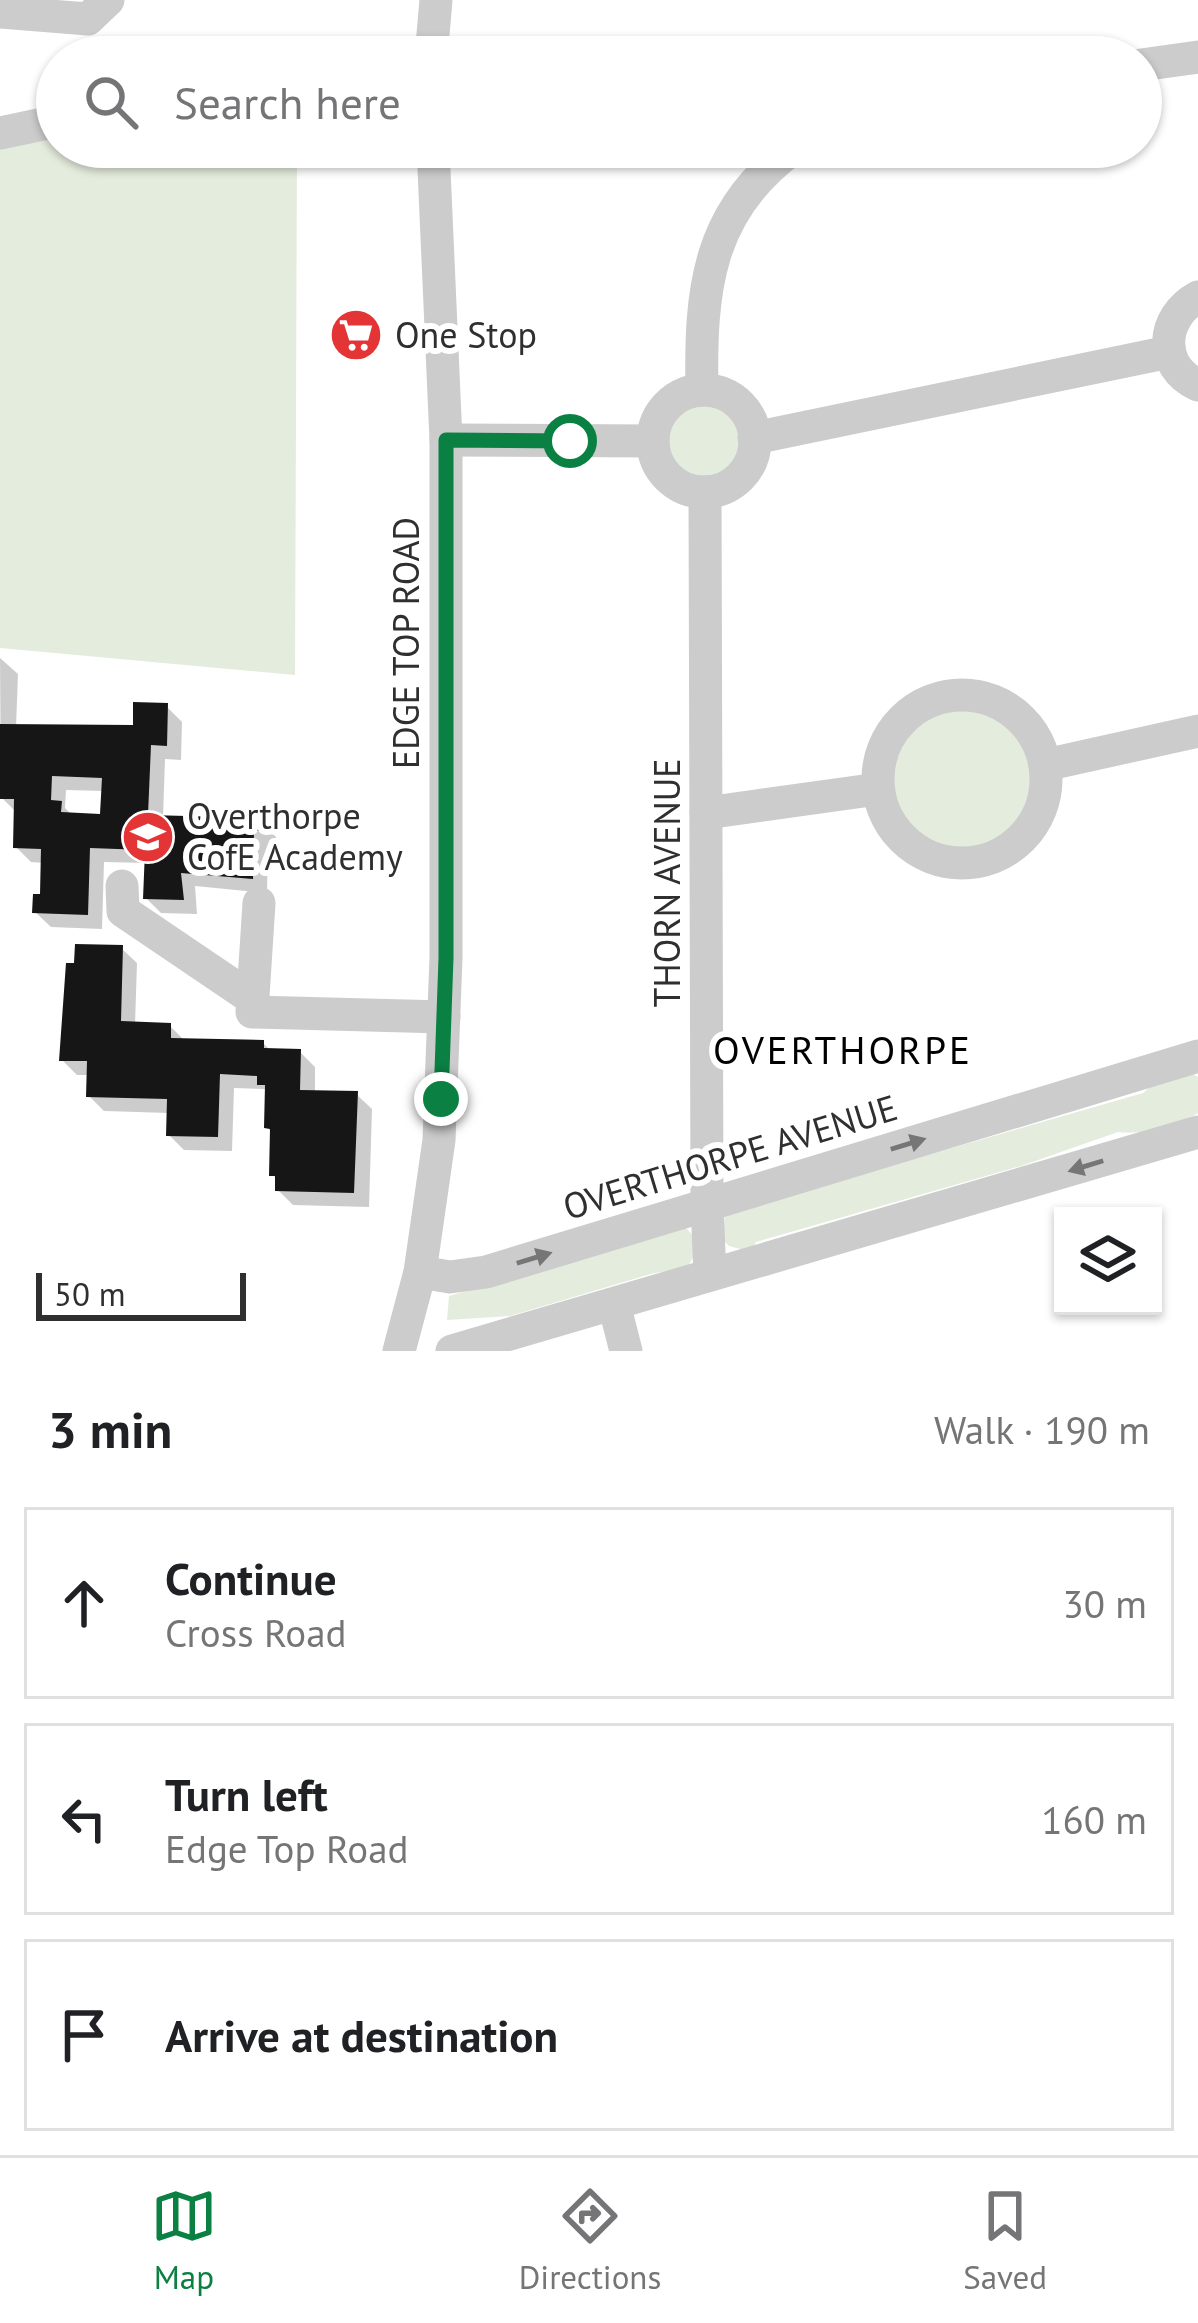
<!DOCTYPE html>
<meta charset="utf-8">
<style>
:root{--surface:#fff;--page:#f2f2f2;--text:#202124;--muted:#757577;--line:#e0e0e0;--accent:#0b8043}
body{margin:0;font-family:"PT Sans",sans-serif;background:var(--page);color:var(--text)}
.controls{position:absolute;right:36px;bottom:36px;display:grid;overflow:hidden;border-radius:0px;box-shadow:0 3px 9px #0004}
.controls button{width:108px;height:108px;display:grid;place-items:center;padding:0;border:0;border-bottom:3px solid var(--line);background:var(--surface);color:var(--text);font:60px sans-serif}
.scale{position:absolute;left:36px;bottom:30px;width:210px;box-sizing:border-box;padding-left:12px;border:6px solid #2f2f2f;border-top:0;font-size:33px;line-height:42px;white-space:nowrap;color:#2f2f2f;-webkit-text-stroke:9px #fff;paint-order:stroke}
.stop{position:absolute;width:36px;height:36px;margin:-27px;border:9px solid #0b8043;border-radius:50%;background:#fff}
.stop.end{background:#0b8043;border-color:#fff;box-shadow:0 3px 12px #0008}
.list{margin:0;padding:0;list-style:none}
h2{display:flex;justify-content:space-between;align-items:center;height:156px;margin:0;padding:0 48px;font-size:51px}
h2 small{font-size:39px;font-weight:400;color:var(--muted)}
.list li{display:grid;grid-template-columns:78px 1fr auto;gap:36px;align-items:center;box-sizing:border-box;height:192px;margin:0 24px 24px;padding:0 24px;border:3px solid var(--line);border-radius:0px}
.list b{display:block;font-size:45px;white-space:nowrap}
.list p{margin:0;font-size:39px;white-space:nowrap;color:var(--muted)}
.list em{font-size:39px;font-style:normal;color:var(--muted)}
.icon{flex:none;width:66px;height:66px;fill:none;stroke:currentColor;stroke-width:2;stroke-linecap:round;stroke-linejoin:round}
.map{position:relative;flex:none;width:1198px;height:1351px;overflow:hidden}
.search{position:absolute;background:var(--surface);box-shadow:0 3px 9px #0004;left:36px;right:36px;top:36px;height:132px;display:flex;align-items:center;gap:30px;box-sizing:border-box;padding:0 42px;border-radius:66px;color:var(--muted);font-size:45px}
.sheet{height:804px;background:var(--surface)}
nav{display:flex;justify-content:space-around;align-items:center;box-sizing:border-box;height:168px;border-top:3px solid var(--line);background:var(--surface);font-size:33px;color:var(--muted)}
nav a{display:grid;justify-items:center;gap:6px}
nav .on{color:var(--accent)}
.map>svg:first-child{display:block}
.green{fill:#e4ecdd}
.shadow{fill:#0003;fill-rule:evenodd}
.building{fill:#161616;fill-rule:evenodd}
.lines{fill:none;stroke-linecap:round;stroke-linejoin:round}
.minor{stroke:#ccc;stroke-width:33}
.oneway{fill:#767676}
.route{stroke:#0b8043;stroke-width:15}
.labels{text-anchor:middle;stroke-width:12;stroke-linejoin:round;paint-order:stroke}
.poi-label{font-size:36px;fill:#2f2f2f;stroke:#fff;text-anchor:start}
.street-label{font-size:36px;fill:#2f2f2f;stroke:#fff}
.neighbourhood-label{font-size:39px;letter-spacing:3px;fill:#000;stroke:#fff}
</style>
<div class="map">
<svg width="1198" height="1351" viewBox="0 0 1198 1351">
<rect width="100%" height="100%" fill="#fff"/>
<g class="green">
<path d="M 57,136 L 57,147 L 297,147 L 295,675 L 0,648 L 0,147 Z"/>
<circle cx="704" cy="441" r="51"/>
<circle cx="962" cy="779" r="84"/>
<path d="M 1189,1072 L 1198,1077 L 1198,1113 C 1178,1126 1142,1135 1118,1132 L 1021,1166 L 756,1242 L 751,1252 L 729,1246 L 723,1240 L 725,1213 L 1143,1093 L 1156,1082 Z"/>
<path d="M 685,1227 C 701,1242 697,1250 687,1269 L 654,1273 L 510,1316 L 447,1320 L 449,1296 Z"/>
</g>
<g class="shadow">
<path d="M 0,658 L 18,674 L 16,728 L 136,728 L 166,706 L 182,722 L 181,760 L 165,759 L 163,818 L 261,821 L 276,837 L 276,845 L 268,845 L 267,893 L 195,886 L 197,914 L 161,913 L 146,898 L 147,863 L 104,862 L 102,929 L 51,927 L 35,912 L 43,897 L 44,863 L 31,862 L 16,847 L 17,813 L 1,797 ZM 66,790 L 104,791 L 103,817 L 73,816 L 65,808 Z"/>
<path d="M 121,948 L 137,963 L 135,1025 L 170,1026 L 185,1041 L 263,1043 L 271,1051 L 300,1052 L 315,1067 L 315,1093 L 356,1094 L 372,1109 L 369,1207 L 293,1205 L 278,1190 L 278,1180 L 272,1174 L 273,1134 L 267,1127 L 265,1089 L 234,1088 L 232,1151 L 184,1150 L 169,1135 L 169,1113 L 104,1111 L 89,1096 L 90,1075 L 77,1075 L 62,1060 Z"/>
</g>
<g class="building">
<path d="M 133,702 L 168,703 L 167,746 L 151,745 L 148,815 L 262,818 L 262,831 L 254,831 L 253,879 L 181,873 L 184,900 L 143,899 L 145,850 L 90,848 L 88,915 L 32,913 L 33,894 L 40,894 L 41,849 L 13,848 L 14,799 L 0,799 L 0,724 L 133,725 ZM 52,776 L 102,778 L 100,814 L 61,812 L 62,801 L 51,800 Z"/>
<path d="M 75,944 L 123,945 L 121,1021 L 171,1023 L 171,1038 L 264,1040 L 264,1048 L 301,1049 L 300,1090 L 358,1091 L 354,1193 L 275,1191 L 275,1176 L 269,1176 L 270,1129 L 264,1128 L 265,1085 L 257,1085 L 257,1076 L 220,1074 L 218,1137 L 166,1136 L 167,1099 L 86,1097 L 87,1061 L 59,1061 L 66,963 L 74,963 Z"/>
</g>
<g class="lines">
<g class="minor">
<path d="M 0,12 L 88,19 L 108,0"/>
<path d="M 431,57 L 436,0"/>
<path d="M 1141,65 L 1198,57"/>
<path d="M 0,133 L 57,121"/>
<path d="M 1198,297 C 1161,317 1157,366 1198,385"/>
<circle cx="704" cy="441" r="51"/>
<path d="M 702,390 C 700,290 707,210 795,147"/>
<path d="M 754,438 L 1169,352"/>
<path d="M 446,440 L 653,441"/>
<path d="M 705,492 L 707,1205 L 710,1275"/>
<circle cx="962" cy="779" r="84"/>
<path d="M 1045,765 L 1198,731"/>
<path d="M 706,813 L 878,789"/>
<path d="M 122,886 L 123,911 L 253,999"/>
<path d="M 259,903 L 252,1012 L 444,1017"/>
<path d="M 420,1272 L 450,1277 L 486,1272 L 1198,1056"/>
<path d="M 614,1304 L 626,1351"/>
<path d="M 399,1351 L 420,1272 L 439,1140 L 446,958 L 446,440 L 433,147"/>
<path d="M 452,1351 L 1198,1132"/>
</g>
</g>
<defs><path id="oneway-solid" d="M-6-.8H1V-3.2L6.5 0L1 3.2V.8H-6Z" transform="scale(3)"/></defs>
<g class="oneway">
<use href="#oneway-solid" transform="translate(908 1144) rotate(-17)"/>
<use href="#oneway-solid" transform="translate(1086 1166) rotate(163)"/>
<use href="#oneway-solid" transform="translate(534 1258) rotate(-17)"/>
</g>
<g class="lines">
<path class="route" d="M 441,1099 L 446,958 L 446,440 L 570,441"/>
</g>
<defs>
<g id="supermarket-disc" transform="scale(2.7)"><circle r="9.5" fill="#e33536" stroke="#fff"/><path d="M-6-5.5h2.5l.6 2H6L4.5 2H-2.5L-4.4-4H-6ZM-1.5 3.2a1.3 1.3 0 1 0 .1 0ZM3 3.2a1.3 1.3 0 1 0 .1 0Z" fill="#fff"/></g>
<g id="school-disc" transform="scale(2.7)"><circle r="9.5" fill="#e33536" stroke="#fff"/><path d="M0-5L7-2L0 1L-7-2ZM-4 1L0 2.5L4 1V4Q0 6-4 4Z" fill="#fff"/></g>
</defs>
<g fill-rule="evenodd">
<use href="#supermarket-disc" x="356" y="335"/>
<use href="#school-disc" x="148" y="837"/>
</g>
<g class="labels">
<g class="poi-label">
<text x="395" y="348">One Stop</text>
<text x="187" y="829">Overthorpe<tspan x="187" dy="41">CofE Academy</tspan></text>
</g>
<g class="street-label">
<text transform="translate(406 643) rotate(-90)" y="13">EDGE TOP ROAD</text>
<text transform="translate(667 883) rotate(-90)" y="13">THORN AVENUE</text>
<text transform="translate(730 1157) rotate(-17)" y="13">OVERTHORPE AVENUE</text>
</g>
<g class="neighbourhood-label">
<text x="843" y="1064">OVERTHORPE</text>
</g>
</g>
</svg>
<div class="controls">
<button><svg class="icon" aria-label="layers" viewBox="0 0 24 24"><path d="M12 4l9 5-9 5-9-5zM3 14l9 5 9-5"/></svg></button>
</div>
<div class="scale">50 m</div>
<div class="stop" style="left:570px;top:441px"></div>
<div class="stop end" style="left:441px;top:1099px"></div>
<div class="search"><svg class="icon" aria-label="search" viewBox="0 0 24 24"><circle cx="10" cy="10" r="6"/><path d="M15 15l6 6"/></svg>Search here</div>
</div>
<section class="sheet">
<h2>3 min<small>Walk · 190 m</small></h2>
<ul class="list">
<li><svg class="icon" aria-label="ahead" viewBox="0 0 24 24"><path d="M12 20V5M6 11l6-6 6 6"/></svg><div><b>Continue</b><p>Cross Road</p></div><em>30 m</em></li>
<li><svg class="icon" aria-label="left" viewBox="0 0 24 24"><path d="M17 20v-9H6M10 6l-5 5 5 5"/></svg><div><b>Turn left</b><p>Edge Top Road</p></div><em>160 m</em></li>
<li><svg class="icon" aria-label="arrive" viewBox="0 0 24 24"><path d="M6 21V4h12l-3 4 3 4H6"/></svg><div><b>Arrive at destination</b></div></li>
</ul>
</section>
<nav>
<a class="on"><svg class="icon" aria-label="map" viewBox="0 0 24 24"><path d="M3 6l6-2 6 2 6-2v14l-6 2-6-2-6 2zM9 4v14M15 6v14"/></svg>Map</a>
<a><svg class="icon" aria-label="directions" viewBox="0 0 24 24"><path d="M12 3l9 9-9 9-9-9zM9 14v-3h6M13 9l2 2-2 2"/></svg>Directions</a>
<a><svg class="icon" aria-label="saved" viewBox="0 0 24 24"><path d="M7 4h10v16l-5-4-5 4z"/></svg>Saved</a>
</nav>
